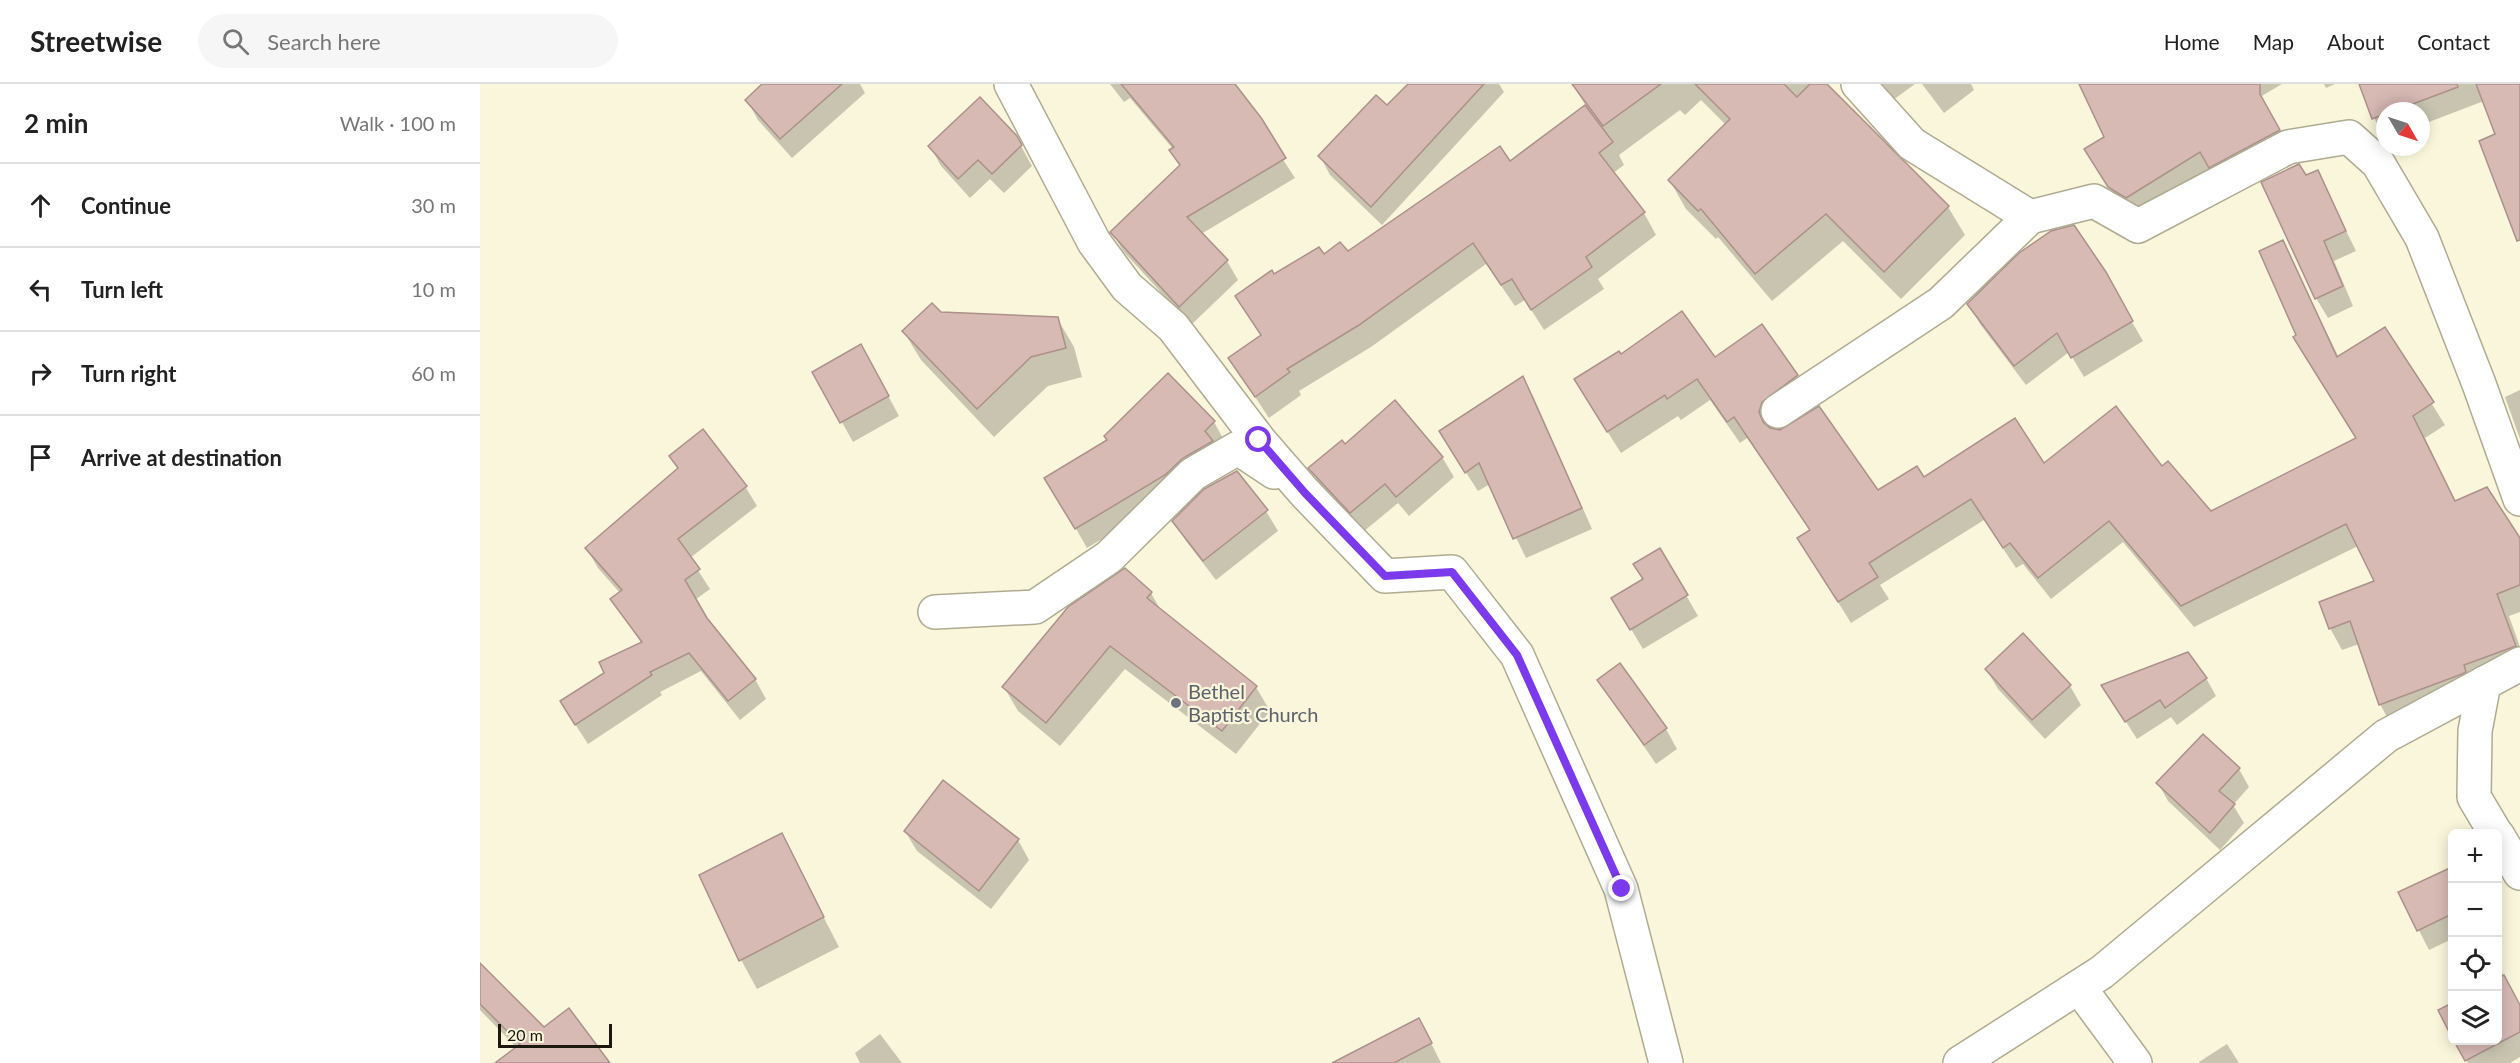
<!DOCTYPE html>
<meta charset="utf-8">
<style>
:root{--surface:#fff;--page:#f6f6f6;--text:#222;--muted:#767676;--line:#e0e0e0}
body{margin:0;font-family:Lato,sans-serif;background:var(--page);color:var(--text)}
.controls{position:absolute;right:18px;bottom:18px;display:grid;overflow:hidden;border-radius:9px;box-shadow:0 3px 15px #0003}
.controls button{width:54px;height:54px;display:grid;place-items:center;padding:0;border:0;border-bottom:2px solid var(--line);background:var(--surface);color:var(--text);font:30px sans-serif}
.compass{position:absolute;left:1896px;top:18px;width:54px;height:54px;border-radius:50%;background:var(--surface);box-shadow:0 3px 15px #0003;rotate:129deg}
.scale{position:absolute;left:18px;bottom:15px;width:114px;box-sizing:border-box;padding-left:6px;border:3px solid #1a180f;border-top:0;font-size:16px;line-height:21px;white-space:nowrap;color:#1a180f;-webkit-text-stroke:4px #faf6db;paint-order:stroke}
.stop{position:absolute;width:18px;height:18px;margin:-14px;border:4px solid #7c3aed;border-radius:50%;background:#fff}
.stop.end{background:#7c3aed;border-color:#fff;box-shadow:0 2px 6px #0008}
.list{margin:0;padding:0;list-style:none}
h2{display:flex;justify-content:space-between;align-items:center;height:78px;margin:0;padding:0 24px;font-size:26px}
h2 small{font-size:20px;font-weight:400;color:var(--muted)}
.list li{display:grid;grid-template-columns:39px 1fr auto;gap:18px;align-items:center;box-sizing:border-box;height:84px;padding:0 24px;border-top:2px solid var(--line)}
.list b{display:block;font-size:22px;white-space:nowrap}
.list em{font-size:20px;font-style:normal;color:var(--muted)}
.icon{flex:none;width:33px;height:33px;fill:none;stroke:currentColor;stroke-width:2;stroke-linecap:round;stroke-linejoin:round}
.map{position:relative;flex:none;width:2040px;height:979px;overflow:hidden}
header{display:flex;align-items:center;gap:36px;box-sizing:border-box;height:84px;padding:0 30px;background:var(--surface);border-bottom:2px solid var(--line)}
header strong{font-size:28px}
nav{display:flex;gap:33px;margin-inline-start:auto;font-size:21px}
.search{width:420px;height:54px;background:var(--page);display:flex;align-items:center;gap:15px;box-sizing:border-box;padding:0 21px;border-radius:33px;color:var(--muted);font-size:22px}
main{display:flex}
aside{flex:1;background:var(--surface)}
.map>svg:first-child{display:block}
.shadow{fill:#0003}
.building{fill:#d8bab5;stroke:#ac908a;stroke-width:1.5}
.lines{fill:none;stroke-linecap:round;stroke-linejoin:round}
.street-casing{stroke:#afaa92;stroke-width:36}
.street{stroke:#fff;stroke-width:33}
.route{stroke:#7c3aed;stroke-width:8}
.worship-dot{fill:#6b7280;stroke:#faf6db;stroke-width:2}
.labels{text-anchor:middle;stroke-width:4.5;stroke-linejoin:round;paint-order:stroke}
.worship-label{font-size:20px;fill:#5b616d;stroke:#faf6db;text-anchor:start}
</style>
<header>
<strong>Streetwise</strong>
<div class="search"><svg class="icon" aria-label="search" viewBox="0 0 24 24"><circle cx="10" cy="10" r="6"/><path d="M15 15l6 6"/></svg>Search here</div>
<nav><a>Home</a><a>Map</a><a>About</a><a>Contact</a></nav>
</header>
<main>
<aside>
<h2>2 min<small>Walk · 100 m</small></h2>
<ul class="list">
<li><svg class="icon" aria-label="ahead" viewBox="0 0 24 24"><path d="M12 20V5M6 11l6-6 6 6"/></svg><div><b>Continue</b></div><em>30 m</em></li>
<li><svg class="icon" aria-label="left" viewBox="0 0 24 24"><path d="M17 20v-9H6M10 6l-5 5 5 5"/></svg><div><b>Turn left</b></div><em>10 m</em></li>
<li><svg class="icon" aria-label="right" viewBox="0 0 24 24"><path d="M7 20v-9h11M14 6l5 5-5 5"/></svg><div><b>Turn right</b></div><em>60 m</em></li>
<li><svg class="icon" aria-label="arrive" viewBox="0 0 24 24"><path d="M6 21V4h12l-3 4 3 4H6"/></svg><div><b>Arrive at destination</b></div></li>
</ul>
</aside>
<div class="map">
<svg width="2040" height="979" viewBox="0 0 2040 979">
<rect width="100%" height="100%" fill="#faf6db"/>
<g class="shadow">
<path d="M 285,0 L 380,0 L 385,9 L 312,74 L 278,36 L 267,16 Z"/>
<path d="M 630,0 L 754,0 L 815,94 L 721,150 L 747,177 L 758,196 L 711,241 L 643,167 L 632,148 L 701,83 L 691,67 L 693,65 L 650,14 L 644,18 Z"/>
<path d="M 930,0 L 1019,0 L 1024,8 L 902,141 L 850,91 L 840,72 L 907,23 Z"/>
<path d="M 1092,0 L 1333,0 L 1468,123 L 1485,151 L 1421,215 L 1363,157 L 1292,217 L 1238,153 L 1236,155 L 1206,125 L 1190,97 L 1246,41 L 1221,16 L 1205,31 L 1200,26 L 1139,71 L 1144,81 L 1133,89 L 1164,129 L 1176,151 L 1118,195 L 1124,205 L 1064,246 L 1045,216 L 1035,222 L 1006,180 L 891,263 L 819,307 L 821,311 L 789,334 L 750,275 L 781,252 L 757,212 L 794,192 L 843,172 L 868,169 L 1029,79 L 1106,22 Z"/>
<path d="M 1384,0 L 1435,0 L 1413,16 Z"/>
<path d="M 1442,0 L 1491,0 L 1494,6 L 1464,29 Z"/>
<path d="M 1601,0 L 1802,0 L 1780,13 L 1810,66 L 1658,133 L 1641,123 L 1607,65 L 1626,53 Z"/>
<path d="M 1844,0 L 1855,0 L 1846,4 Z"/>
<path d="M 1881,0 L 2040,0 L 2040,136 L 2004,17 L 1941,41 L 1941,27 L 1905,27 L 1905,54 L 1894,34 Z"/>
<path d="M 536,53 L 552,82 L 524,109 L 510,95 L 490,114 L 461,82 L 450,62 Z"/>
<path d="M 1837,88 L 1876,167 L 1854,177 L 1873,222 L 1848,234 L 1836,214 L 1825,93 Z"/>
<path d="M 1803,157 L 1859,274 L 1905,245 L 1965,341 L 1945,354 L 1976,418 L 2040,457 L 2040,528 L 2029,532 L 2040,563 L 2040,586 L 1912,642 L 1900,620 L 1879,560 L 1862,566 L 1850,544 L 1896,498 L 1878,462 L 1714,543 L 1643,458 L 1571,515 L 1543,480 L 1536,484 L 1504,436 L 1400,501 L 1409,515 L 1371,539 L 1332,476 L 1331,447 L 1267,354 L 1260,359 L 1230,316 L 1201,336 L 1198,332 L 1141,369 L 1108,317 L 1141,272 L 1234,275 L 1281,242 L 1329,314 L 1293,340 L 1292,346 L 1397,408 L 1443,395 L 1564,381 L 1682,384 L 1730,429 L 1878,355 L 1817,251 Z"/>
<path d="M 1489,220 L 1652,238 L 1663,257 L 1604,293 L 1589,268 L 1546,301 L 1500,240 Z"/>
<path d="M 460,230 L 577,234 L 594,263 L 602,293 L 568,302 L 514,353 L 441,276 L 424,248 Z"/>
<path d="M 392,282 L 419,332 L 373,358 L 334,288 Z"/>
<path d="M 688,291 L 734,338 L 745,358 L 696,411 L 607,464 L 567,394 L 629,357 Z"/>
<path d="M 1043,294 L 1054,314 L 1112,445 L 1046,474 L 1010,400 L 998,407 L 972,367 Z"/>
<path d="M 2040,306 L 2040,355 L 2025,313 Z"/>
<path d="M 865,362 L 962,373 L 974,393 L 929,432 L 918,419 L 883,448 L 842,404 L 830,384 Z"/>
<path d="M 191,372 L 265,402 L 277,422 L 210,474 L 230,505 L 215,516 L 226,535 L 275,595 L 286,615 L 260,636 L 221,587 L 180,608 L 182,611 L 108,660 L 93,637 L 126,589 L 162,560 L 132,515 L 140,509 L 118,484 L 107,465 L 198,385 Z"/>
<path d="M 786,427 L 798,447 L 736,496 L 706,457 L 694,437 Z"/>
<path d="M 1180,466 L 1218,532 L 1163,565 L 1133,515 L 1165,496 Z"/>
<path d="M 671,509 L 681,527 L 776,603 L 790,627 L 756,670 L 645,585 L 580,662 L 538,627 L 524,603 Z"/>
<path d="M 1506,585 L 1590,602 L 1601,621 L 1565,655 L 1518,605 Z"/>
<path d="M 1726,594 L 1736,612 L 1697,641 L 1691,633 L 1657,655 L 1634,619 Z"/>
<path d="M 1119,596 L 1186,645 L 1197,665 L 1176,680 Z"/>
<path d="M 1759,685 L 1769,703 L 1753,721 L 1764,739 L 1740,766 L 1688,717 L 1678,699 Z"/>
<path d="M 425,747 L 538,756 L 549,776 L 511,825 L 437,767 Z"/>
<path d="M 301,751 L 359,863 L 277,905 L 243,843 Z"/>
<path d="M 1972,784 L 1972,855 L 1949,866 L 1920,809 Z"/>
<path d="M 2020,885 L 2040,922 L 2040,973 L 2030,979 L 1988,979 L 1976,956 L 2018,956 L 2018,886 Z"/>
<path d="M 0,896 L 64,945 L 128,979 L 46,979 L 38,965 L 0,926 Z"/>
<path d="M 400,950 L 422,979 L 380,979 L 375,969 Z"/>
<path d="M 949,955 L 961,979 L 886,979 Z"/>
<path d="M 1747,960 L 1759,979 L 1719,979 L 1719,978 Z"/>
</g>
<g class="building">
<path d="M 282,0 L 362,0 L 300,55 L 265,16 Z"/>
<path d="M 641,0 L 755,0 L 782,35 L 806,74 L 707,133 L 748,176 L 699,223 L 630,148 L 700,81 L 689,66 L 694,63 Z"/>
<path d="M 928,0 L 1004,0 L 891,123 L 838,72 L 896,11 L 907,21 Z"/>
<path d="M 1092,0 L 1181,0 L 1123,42 Z"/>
<path d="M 1215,0 L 1304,0 L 1317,13 L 1330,0 L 1347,0 L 1469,122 L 1404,188 L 1346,130 L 1275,190 L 1221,125 L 1218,127 L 1188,96 L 1250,35 Z"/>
<path d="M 1599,0 L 1780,0 L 1780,10 L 1800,46 L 1729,84 L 1720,68 L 1646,114 L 1628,103 L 1604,65 L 1624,53 Z"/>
<path d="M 1879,0 L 1977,0 L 1978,3 L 1914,27 L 1905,27 L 1905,30 L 1892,35 Z"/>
<path d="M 1996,0 L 2040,0 L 2040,156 L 2037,157 L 1999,57 L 2015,50 Z"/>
<path d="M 500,13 L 537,52 L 542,61 L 512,90 L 498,76 L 478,95 L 448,62 Z"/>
<path d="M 1105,21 L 1133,58 L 1119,69 L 1165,128 L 1106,173 L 1112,183 L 1051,226 L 1032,195 L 1021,201 L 993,159 L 879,241 L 807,285 L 810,288 L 775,313 L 748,274 L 781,251 L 755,212 L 792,186 L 794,190 L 839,163 L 844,170 L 860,158 L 868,167 L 1020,62 L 1030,77 Z"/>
<path d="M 1819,80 L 1826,91 L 1838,86 L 1866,147 L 1844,157 L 1863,202 L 1835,215 L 1781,98 Z"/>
<path d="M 1594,141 L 1626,188 L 1653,237 L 1591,274 L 1577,249 L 1534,282 L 1487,220 L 1539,169 L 1571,147 Z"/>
<path d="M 1803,156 L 1857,273 L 1905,243 L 1954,318 L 1933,332 L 1975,417 L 2007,403 L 2040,454 L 2040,501 L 2017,510 L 2036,562 L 1984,581 L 1986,588 L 1982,590 L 1899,621 L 1870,537 L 1849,545 L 1839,518 L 1894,497 L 1866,440 L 1701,522 L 1629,437 L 1558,494 L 1530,459 L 1523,464 L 1491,415 L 1389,479 L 1398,493 L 1358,518 L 1317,454 L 1330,446 L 1254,333 L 1247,338 L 1217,295 L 1187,315 L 1185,311 L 1127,348 L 1094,295 L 1139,267 L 1141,270 L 1202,227 L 1235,273 L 1282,240 L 1318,291 L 1282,318 L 1279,328 L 1283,338 L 1290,344 L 1300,346 L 1339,322 L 1398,406 L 1437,382 L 1444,393 L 1535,334 L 1564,379 L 1636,322 L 1682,382 L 1688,377 L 1731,427 L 1876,354 L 1813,253 L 1816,251 L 1779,167 Z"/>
<path d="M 452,219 L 461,228 L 578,233 L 586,264 L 551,273 L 497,325 L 422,247 Z"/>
<path d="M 381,260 L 409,312 L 360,339 L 332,288 Z"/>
<path d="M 688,289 L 735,337 L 725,347 L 733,357 L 703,374 L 685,391 L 595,445 L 564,394 L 627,356 L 624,352 Z"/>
<path d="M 1043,292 L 1102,424 L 1033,455 L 999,379 L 985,389 L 959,347 Z"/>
<path d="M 915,316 L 963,373 L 916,413 L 905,400 L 870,429 L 828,384 L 862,356 L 865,360 Z"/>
<path d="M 223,345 L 267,402 L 198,455 L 220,485 L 205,496 L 227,534 L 276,595 L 248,617 L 209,569 L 170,588 L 172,591 L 95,641 L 80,617 L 124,589 L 119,578 L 162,558 L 130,515 L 142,506 L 105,464 L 198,384 L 189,372 Z"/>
<path d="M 757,387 L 788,426 L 723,477 L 692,437 L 724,405 Z"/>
<path d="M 1180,464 L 1208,511 L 1150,546 L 1131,514 L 1163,495 L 1153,480 Z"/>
<path d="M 645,484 L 672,508 L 667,514 L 777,602 L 742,647 L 630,562 L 566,639 L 522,603 L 588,523 Z"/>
<path d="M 1543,549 L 1591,601 L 1552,636 L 1505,585 Z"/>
<path d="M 1708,568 L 1727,594 L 1685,624 L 1680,616 L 1645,638 L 1621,601 Z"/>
<path d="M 1140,579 L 1187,644 L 1164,661 L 1117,596 Z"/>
<path d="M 1723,650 L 1760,684 L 1739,707 L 1755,720 L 1730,749 L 1676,699 Z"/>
<path d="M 463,696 L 539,755 L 499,807 L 424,747 Z"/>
<path d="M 302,749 L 344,833 L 259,877 L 219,791 Z"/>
<path d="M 1972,783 L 1972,830 L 1937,847 L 1918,808 Z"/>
<path d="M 0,879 L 64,943 L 89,924 L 130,979 L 15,979 L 40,960 L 0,920 Z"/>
<path d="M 2024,891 L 2040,921 L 2040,948 L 1985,977 L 1974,957 L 2018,957 L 2018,894 Z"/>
<path d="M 1972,919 L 1972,954 L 1958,926 Z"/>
<path d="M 939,934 L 952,959 L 914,979 L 852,979 Z"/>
</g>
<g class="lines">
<g class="street-casing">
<g id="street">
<path d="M 531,0 L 614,158 L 647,203 L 693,243 L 779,356 L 825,409 L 905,492 L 972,488 L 1037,571 L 1141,805 L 1186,979"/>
<path d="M 1378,0 L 1432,60 L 1550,133"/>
<path d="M 1298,327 L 1461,219 L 1550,133 L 1614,117 L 1658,142 L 1808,63 L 1869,53 L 1898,79 L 1942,154 L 1999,300 L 2040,415"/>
<path d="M 455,528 L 555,523 L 629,473 L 713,390 L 758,364 L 794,388"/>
<path d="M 2004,599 L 1995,647 L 1994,713 L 2016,750"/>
<path d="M 2018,752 L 2040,789"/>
<path d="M 1599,903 L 1655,979"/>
<path d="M 1480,979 L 1622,888 L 1906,652 L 2040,580"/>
</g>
</g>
<use href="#street" class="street"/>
</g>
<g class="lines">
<path class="route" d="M 779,356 L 825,409 L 905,492 L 972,488 L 1037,571 L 1142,805"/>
</g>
<circle class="worship-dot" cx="696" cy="619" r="6"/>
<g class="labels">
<g class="worship-label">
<text x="708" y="615">Bethel<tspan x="708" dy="23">Baptist Church</tspan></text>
</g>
</g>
</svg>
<div class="controls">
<button>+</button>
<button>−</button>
<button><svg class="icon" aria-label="locate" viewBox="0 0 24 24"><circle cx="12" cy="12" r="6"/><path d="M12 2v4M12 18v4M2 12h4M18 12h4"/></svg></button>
<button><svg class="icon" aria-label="layers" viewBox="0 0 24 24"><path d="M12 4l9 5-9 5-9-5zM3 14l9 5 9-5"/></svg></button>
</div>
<svg class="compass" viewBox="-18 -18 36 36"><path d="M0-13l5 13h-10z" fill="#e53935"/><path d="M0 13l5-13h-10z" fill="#767676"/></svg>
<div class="scale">20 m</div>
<div class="stop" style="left:779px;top:356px"></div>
<div class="stop end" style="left:1142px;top:805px"></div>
</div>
</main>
